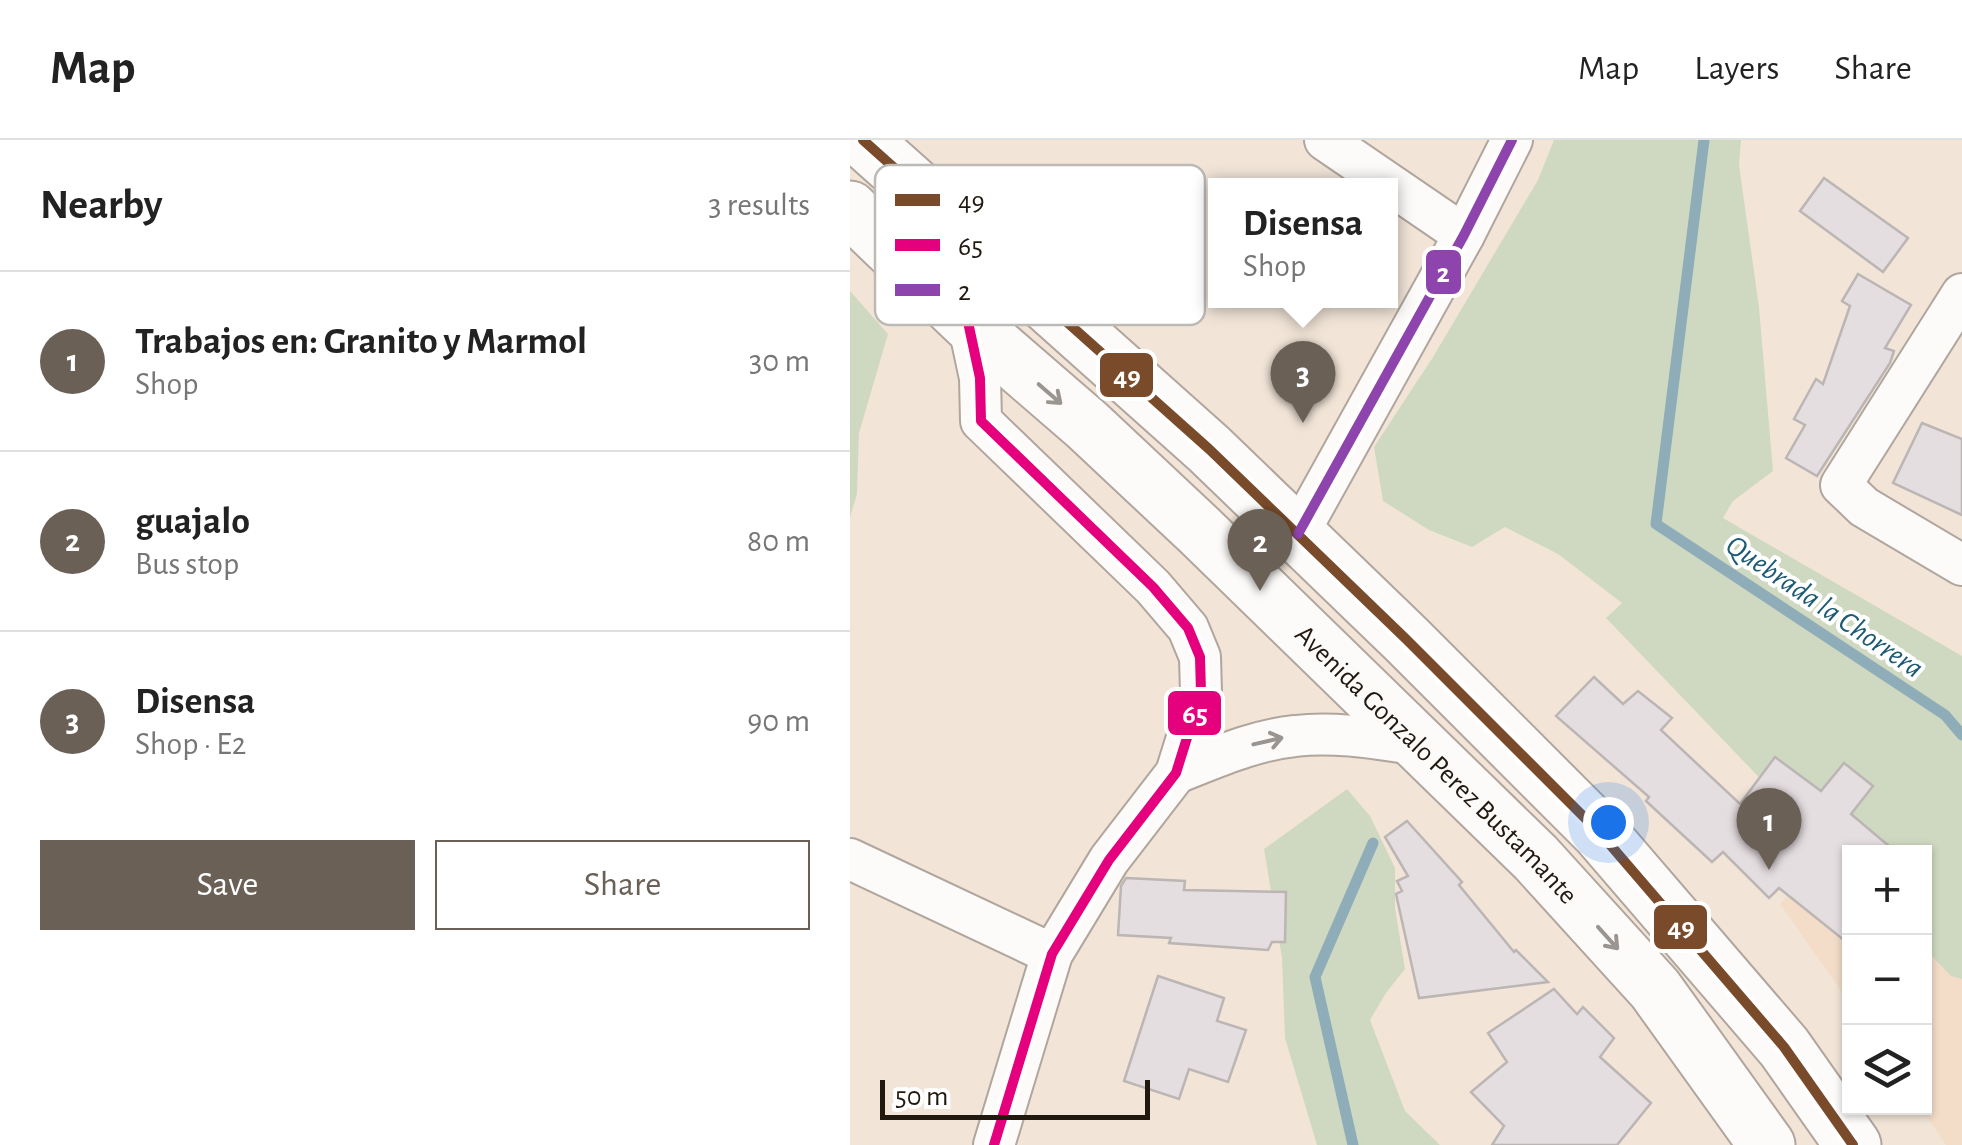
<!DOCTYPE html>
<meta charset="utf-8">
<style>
:root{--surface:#fff;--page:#f6f6f6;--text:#222;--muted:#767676;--line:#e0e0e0;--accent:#6a6056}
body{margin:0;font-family:"Alegreya Sans",sans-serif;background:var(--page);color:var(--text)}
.controls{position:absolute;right:30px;bottom:30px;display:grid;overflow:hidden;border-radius:0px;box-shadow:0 2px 8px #0004}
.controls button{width:90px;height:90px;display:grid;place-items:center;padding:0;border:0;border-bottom:2px solid var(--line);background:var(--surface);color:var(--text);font:50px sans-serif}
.scale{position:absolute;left:30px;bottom:25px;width:270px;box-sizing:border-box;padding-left:10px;border:5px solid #211810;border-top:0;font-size:28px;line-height:35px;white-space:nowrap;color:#211810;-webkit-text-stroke:8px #fff;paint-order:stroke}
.you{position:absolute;left:758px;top:682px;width:35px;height:35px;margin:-25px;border:8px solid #fff;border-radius:50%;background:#1a73e8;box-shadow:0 0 0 15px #1a73e833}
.badge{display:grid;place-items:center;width:65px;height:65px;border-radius:50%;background:var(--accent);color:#fff;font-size:32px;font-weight:700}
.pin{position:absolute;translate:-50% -82px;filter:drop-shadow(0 2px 5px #0008)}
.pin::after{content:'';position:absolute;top:52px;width:35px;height:30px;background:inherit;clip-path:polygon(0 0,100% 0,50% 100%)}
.popup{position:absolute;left:358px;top:38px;width:190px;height:130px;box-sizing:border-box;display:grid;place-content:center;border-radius:0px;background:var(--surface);filter:drop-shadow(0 2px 8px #0005);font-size:32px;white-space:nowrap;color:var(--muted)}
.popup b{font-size:38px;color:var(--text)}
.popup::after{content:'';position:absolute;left:50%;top:100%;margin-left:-20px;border:20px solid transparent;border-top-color:var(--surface)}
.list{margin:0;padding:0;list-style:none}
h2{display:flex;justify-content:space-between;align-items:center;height:130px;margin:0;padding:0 40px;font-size:42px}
h2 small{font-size:32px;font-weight:400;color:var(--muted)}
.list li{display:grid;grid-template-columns:65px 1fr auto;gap:30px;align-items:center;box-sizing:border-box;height:180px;padding:0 40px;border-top:2px solid var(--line)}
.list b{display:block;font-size:38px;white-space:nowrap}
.list p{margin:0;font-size:32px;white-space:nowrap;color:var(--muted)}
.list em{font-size:32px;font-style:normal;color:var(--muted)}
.actions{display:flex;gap:20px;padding:30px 40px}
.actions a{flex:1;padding:22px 0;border:2px solid var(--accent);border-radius:0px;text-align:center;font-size:35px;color:var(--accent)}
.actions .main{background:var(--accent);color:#fff}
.icon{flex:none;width:55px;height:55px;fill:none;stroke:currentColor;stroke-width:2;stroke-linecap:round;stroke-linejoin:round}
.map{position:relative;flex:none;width:1112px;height:1005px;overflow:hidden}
header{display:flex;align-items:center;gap:60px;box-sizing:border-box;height:140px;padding:0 50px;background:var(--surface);border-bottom:2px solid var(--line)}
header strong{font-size:48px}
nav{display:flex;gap:55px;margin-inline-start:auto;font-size:35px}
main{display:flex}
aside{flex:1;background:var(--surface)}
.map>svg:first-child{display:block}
.built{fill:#f3ddc8}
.green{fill:#cfd9c1}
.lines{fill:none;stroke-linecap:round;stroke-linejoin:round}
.stream{stroke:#8fadb9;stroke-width:11}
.building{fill:#e5dee1;stroke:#bbb5b4;stroke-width:2.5}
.minor-casing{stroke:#b0a69d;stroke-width:44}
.primary-casing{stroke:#b0a69d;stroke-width:59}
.minor{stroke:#fdfbf9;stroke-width:40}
.primary{stroke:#fdfbf9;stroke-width:55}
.bus-1-casing{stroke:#fff;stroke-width:18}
.bus-2-casing{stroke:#fff;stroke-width:18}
.bus-3-casing{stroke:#fff;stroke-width:18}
.bus-1{stroke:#7a4b2a;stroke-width:10}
.bus-2{stroke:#e5007d;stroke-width:10}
.bus-3{stroke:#8e44ad;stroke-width:10}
.oneway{stroke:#9a9590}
.labels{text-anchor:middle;stroke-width:8;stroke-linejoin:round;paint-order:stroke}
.street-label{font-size:28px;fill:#211810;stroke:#fff}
.water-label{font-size:30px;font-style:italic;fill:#1d5a73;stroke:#fff}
.key{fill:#fff;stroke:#bcbab7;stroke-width:2.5}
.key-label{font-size:28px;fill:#211810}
.line-badge{stroke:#fff;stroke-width:4}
.badge-label{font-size:28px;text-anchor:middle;font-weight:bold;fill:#fff}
</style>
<header>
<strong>Map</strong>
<nav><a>Map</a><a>Layers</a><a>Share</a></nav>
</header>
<main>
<aside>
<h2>Nearby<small>3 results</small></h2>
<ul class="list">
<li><span class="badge">1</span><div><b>Trabajos en: Granito y Marmol</b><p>Shop</p></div><em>30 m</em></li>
<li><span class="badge">2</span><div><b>guajalo</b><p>Bus stop</p></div><em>80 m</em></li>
<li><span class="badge">3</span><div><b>Disensa</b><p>Shop · E2</p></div><em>90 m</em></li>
</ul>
<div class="actions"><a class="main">Save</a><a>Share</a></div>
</aside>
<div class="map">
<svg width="1112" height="1005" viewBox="0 0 1112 1005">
<rect width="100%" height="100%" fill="#f2e5d8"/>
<path class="built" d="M 1027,654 L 1112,758 L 1112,1005 L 1096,1005 L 1071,968 L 1074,968 L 1074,712 L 999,712 L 999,862 L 930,764 Z"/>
<g class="green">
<path d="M 704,0 L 891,0 L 889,25 L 909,167 L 923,331 L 883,361 L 873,378 L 1112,516 L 1112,839 L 1101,836 L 1075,809 L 1074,712 L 999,712 L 999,731 L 756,478 L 772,463 L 708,414 L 655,387 L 622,407 L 579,390 L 533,361 L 524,307 L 583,217 L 688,40 Z"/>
<path d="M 0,151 L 38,194 L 9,293 L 7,354 L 0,377 Z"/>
<path d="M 497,649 L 520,676 L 545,728 L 545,768 L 555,829 L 536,853 L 520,880 L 555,971 L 590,1005 L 467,1005 L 435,898 L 432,818 L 414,709 Z"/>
</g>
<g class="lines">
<g class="stream">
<path d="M 854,0 L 806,384 L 1095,575 L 1112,595"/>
<path d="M 503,1005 L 465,837 L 523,703"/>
</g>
</g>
<g class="building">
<path d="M 974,38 L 1058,98 L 1033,132 L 950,71 Z"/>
<path d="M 1008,134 L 1061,165 L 1035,208 L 1044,211 L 1040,223 L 967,336 L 936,318 L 955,285 L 944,279 L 966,239 L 973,244 L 1000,166 L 992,161 Z"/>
<path d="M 1072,283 L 1112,299 L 1112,375 L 1043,343 Z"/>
<path d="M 744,537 L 773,564 L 788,551 L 822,578 L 811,590 L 890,664 L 925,617 L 971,651 L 994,623 L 1023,646 L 1001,674 L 1046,712 L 1000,712 L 1000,805 L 929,748 L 919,758 L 873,712 L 862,722 L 796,661 L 799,657 L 706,576 Z"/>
<path d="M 557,681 L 612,742 L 609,745 L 664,812 L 666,810 L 698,842 L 569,858 L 546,754 L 552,751 L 547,741 L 558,736 L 535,697 Z"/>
<path d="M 276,738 L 335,741 L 334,750 L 436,752 L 435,802 L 422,802 L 418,810 L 319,803 L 321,798 L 268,795 L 271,746 Z"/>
<path d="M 308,836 L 374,858 L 367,881 L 396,890 L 378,942 L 339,929 L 329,959 L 274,941 Z"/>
<path d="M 704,849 L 727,874 L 733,867 L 764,898 L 750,917 L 801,963 L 767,1005 L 642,1005 L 654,986 L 621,952 L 657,922 L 638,893 Z"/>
</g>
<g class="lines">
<g class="minor-casing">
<g id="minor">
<path d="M 475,0 L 614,95"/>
<path d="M 1112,154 L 991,345 L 1014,367 L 1112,425"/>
<path d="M 118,182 L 130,238 L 131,281 L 303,447 L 338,488 L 350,517 L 351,553 L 326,633 L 259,720 L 202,814 L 144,1005"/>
<path d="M 448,394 L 614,95 L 662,0"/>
<path d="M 326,633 C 365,618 404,600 445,596 C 486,591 529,599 570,605"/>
<path d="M 0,719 L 202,814"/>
</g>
</g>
<g class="primary-casing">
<g id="primary">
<path d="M 13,0 L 359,309 L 556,499 L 750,693 L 934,907 L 1003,1005"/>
<path id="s1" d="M 0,69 L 118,182 L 237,285 L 350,391 L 686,718 L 805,849 L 917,1005"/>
</g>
</g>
<use href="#minor" class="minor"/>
<use href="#primary" class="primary"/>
<g class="bus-1-casing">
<path id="bus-1" d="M 13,0 L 359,309 L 556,499 L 750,693 L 934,907 L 1003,1005"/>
</g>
<g class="bus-2-casing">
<path id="bus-2" d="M 118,182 L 130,238 L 131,281 L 303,447 L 338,488 L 350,517 L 351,553 L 326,633 L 259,720 L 202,814 L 144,1005"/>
</g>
<g class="bus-3-casing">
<path id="bus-3" d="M 448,394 L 614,95 L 662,0"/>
</g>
<use href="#bus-1" class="bus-1"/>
<use href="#bus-2" class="bus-2"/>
<use href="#bus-3" class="bus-3"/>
</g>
<defs><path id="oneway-shaft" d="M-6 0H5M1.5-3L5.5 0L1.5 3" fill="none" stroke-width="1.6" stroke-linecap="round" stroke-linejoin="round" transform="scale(2.5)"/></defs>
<g class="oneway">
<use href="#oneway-shaft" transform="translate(200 254) rotate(41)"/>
<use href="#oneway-shaft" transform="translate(418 601) rotate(-13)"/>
<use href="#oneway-shaft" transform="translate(758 798) rotate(48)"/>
</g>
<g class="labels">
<g class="street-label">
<text dy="10" stroke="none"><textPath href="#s1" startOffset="808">Avenida Gonzalo Perez Bustamante</textPath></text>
</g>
<g class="water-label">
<text transform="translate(975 466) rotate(34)" y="10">Quebrada la Chorrera</text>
</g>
</g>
<rect x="25" y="25" width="330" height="160" rx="15" class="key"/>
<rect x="45" y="54" width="45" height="12" fill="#7a4b2a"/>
<rect x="45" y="99" width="45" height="12" fill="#e5007d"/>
<rect x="45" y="144" width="45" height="12" fill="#8e44ad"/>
<g class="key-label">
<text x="108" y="70">49</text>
<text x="108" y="115">65</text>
<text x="108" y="160">2</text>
</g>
<g class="line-badge">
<rect x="574" y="108" width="39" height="48" rx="10" fill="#8e44ad"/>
<rect x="248" y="211" width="57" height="48" rx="10" fill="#7a4b2a"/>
<rect x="316" y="549" width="57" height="48" rx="10" fill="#e5007d"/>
<rect x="802" y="763" width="57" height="48" rx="10" fill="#7a4b2a"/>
</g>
<g class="badge-label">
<text x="593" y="142">2</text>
<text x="277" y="245">49</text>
<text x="345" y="583">65</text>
<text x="831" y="796">49</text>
</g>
</svg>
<div class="controls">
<button>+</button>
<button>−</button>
<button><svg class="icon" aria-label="layers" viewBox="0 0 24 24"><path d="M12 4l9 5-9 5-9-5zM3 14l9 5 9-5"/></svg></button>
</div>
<div class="scale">50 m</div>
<div class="you"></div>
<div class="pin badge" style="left:919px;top:730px">1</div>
<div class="pin badge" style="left:410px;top:451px">2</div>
<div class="pin badge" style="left:453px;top:283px">3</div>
<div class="popup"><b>Disensa</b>Shop</div>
</div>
</main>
